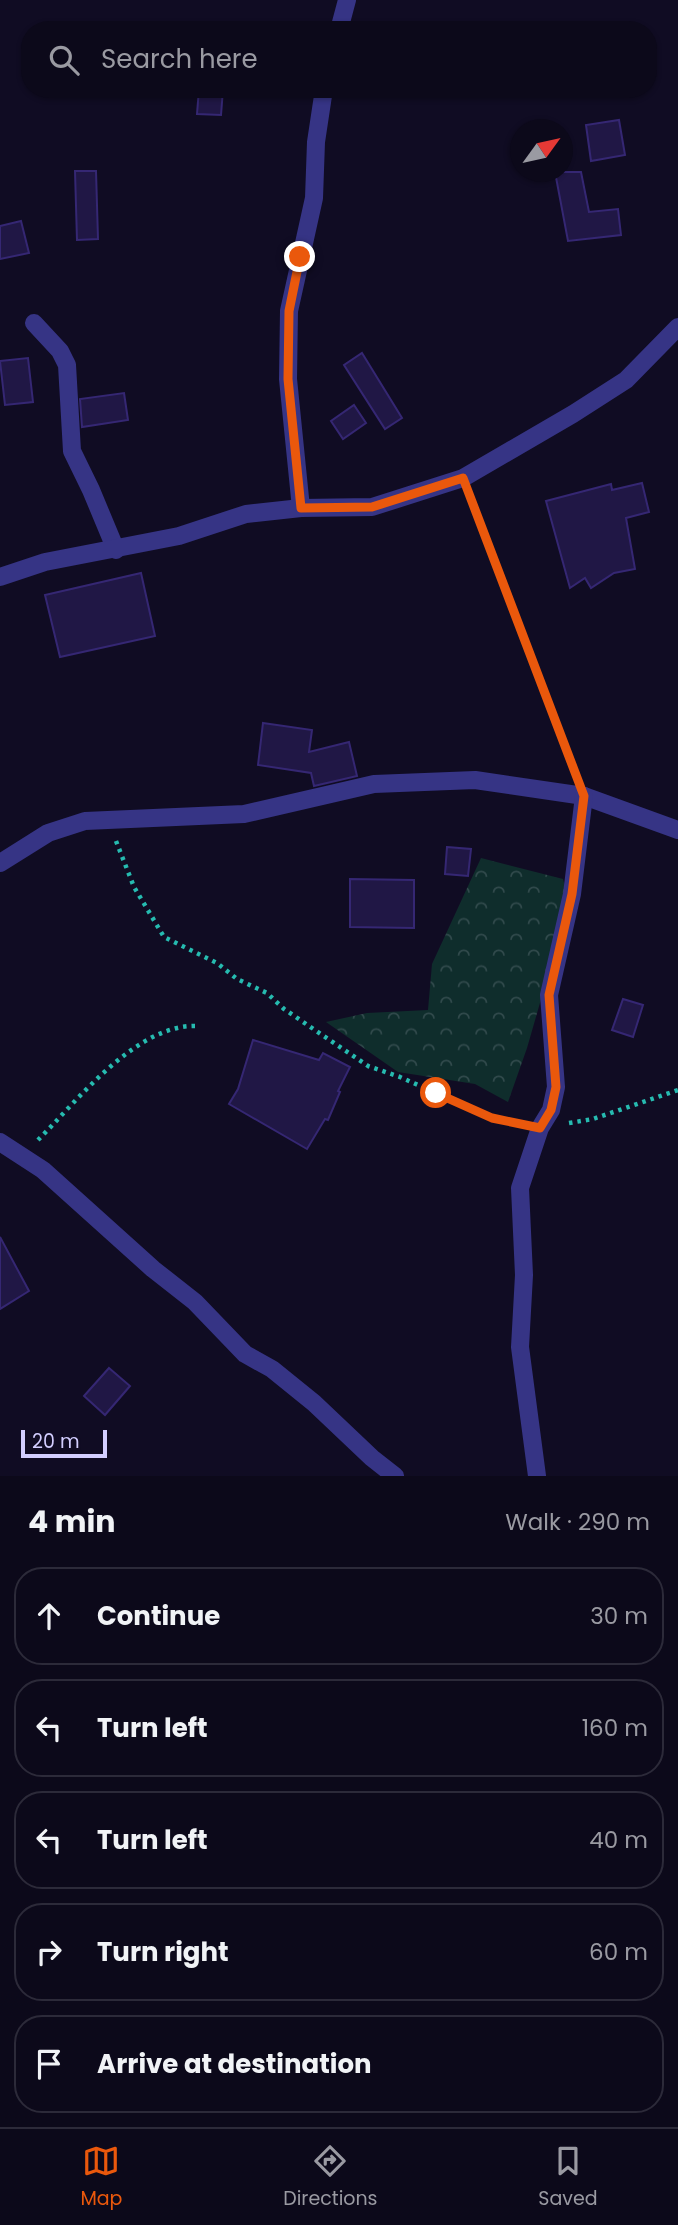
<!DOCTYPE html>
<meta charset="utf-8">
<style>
:root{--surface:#0c091a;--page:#1a1727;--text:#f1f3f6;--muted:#9a9aa2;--line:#2c2a39;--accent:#ea580c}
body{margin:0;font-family:Poppins,sans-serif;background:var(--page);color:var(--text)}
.compass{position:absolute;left:510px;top:119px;width:63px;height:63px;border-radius:50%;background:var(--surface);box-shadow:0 2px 5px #0004;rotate:57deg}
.scale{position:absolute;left:21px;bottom:18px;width:86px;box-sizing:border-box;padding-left:7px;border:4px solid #d3ceff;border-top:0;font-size:19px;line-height:24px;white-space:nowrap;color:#d3ceff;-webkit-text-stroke:5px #100c23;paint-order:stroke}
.stop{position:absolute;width:21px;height:21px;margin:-16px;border:5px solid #ea580c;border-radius:50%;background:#fff}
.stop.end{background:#ea580c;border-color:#fff;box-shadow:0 2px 7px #0008}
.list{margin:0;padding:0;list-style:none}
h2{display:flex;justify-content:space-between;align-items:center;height:91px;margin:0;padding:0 28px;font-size:30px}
h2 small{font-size:23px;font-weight:400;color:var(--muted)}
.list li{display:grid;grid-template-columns:46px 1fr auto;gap:21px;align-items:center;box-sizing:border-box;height:98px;margin:0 14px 14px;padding:0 14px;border:2px solid var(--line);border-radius:28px}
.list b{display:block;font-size:26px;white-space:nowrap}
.list em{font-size:23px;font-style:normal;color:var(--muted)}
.icon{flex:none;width:38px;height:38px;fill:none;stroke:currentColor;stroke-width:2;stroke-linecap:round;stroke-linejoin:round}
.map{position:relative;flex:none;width:678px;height:1476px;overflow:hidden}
.search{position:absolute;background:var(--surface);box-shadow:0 2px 5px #0004;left:21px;right:21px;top:21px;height:77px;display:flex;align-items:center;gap:18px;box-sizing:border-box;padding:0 24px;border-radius:28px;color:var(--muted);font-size:26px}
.sheet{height:651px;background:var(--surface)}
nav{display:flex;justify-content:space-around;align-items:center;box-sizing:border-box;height:98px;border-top:2px solid var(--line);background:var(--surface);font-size:19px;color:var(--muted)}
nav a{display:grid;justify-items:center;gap:4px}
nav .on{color:var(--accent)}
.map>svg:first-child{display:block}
.forest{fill:url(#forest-crowns)}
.building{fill:#201745;stroke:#352773;stroke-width:2}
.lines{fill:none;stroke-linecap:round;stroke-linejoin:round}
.path{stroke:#26bbb0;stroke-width:4.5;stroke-dasharray:3.5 5;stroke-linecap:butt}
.street{stroke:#363485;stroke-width:18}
.route{stroke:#ea580c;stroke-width:9}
</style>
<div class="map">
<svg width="678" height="1476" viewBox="0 0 678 1476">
<defs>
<pattern id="forest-crowns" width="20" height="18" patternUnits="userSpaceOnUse" patternTransform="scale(1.75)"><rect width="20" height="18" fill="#0f2d2c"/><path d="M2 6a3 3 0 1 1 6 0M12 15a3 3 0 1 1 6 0" fill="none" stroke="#314a4c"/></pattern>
</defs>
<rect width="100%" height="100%" fill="#100c23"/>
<path class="forest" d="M 481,858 L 563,879 L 569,902 L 527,1048 L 508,1102 L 475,1084 L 398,1072 L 326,1022 L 367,1013 L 428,1010 L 432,964 Z"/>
<g class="building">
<path d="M 199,89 L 223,89 L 221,115 L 197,114 Z"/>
<path d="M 619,120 L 625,155 L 591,161 L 586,125 Z"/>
<path d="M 75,171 L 96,171 L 98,239 L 77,240 Z"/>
<path d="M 555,172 L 581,172 L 589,212 L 618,209 L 621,235 L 568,241 Z"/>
<path d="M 21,221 L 29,253 L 0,259 L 0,226 Z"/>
<path d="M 362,353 L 402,418 L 385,429 L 344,365 Z"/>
<path d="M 28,358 L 33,402 L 5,405 L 0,361 Z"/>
<path d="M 124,393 L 128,420 L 82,427 L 80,399 Z"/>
<path d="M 354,405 L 366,423 L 343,439 L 331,421 Z"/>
<path d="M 642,483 L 649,512 L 626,518 L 635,569 L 614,573 L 591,588 L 585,578 L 570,588 L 546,501 L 611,484 L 612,490 Z"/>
<path d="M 141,573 L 155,636 L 60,657 L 45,595 Z"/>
<path d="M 263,723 L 312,730 L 309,752 L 349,742 L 357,776 L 314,786 L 311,773 L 258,765 Z"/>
<path d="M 447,847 L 471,849 L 468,876 L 445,874 Z"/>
<path d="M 350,879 L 414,880 L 414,928 L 350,927 Z"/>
<path d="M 623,999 L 643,1005 L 633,1037 L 612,1030 Z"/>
<path d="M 253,1040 L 319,1060 L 323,1053 L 350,1067 L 338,1091 L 340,1092 L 328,1120 L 325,1119 L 307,1149 L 229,1104 L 238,1089 Z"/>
<path d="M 0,1237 L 29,1291 L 0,1309 Z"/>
<path d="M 109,1368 L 130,1386 L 105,1415 L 84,1396 Z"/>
</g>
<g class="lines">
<g class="path">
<path d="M 470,498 L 574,771"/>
<path d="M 116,841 L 134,887 L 164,937 L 217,963 L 237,979 L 267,993 L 284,1009 L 368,1066 L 400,1077 L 492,1118 L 519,1124"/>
<path d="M 569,1123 L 593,1119 L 678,1090"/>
<path d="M 38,1140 C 78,1100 137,1023 198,1026"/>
</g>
<g class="street">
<path d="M 339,30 L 347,0"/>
<path d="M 34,323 L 60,351 L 67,365 L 72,451 L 91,490 L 116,550"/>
<path d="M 301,508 L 288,379 L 289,311 L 314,198 L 316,142 L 324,89"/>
<path d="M 0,577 L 45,562 L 179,536 L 246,514 L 301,508 L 372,507 L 463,478 L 573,414 L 626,380 L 678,327"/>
<path d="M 0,863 L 48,833 L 85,821 L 244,814 L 374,784 L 475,780 L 584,796 L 678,830"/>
<path d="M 0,1142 L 43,1170 L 153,1269 L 195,1302 L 245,1354 L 272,1369 L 314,1403 L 372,1458 L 395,1476"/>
<path d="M 537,1476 L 520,1347 L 524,1275 L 520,1188 L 540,1128 L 551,1110 L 556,1087 L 549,995 L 572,894 L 584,796"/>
</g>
</g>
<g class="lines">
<path class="route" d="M 300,257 L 289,311 L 288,379 L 301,508 L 372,507 L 463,478 L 584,796 L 572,894 L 549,995 L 556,1087 L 551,1110 L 540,1128 L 492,1118 L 436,1093"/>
</g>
</svg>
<svg class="compass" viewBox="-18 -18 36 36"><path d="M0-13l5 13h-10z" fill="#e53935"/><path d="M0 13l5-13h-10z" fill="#9a9aa2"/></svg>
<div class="scale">20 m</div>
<div class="stop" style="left:436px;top:1093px"></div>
<div class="stop end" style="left:300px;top:257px"></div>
<div class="search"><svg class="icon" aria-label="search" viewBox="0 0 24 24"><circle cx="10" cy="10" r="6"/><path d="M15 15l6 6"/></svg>Search here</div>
</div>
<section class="sheet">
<h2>4 min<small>Walk · 290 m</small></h2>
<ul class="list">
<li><svg class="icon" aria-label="ahead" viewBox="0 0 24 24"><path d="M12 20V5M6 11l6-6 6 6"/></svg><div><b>Continue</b></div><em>30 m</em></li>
<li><svg class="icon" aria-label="left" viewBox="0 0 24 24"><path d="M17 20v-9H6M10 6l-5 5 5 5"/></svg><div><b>Turn left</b></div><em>160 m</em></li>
<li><svg class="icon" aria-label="left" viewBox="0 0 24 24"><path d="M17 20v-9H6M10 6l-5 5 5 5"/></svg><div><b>Turn left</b></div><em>40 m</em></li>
<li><svg class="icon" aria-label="right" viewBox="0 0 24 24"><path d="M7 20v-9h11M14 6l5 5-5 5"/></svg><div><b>Turn right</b></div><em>60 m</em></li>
<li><svg class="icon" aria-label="arrive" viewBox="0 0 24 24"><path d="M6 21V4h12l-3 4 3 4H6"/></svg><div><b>Arrive at destination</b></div></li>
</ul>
</section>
<nav>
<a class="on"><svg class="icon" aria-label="map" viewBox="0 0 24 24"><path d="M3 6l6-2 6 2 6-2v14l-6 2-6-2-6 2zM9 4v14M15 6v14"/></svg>Map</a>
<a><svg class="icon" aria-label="directions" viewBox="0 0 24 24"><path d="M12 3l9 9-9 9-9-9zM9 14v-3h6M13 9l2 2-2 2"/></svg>Directions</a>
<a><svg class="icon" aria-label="saved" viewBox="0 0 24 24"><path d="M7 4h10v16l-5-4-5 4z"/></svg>Saved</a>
</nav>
